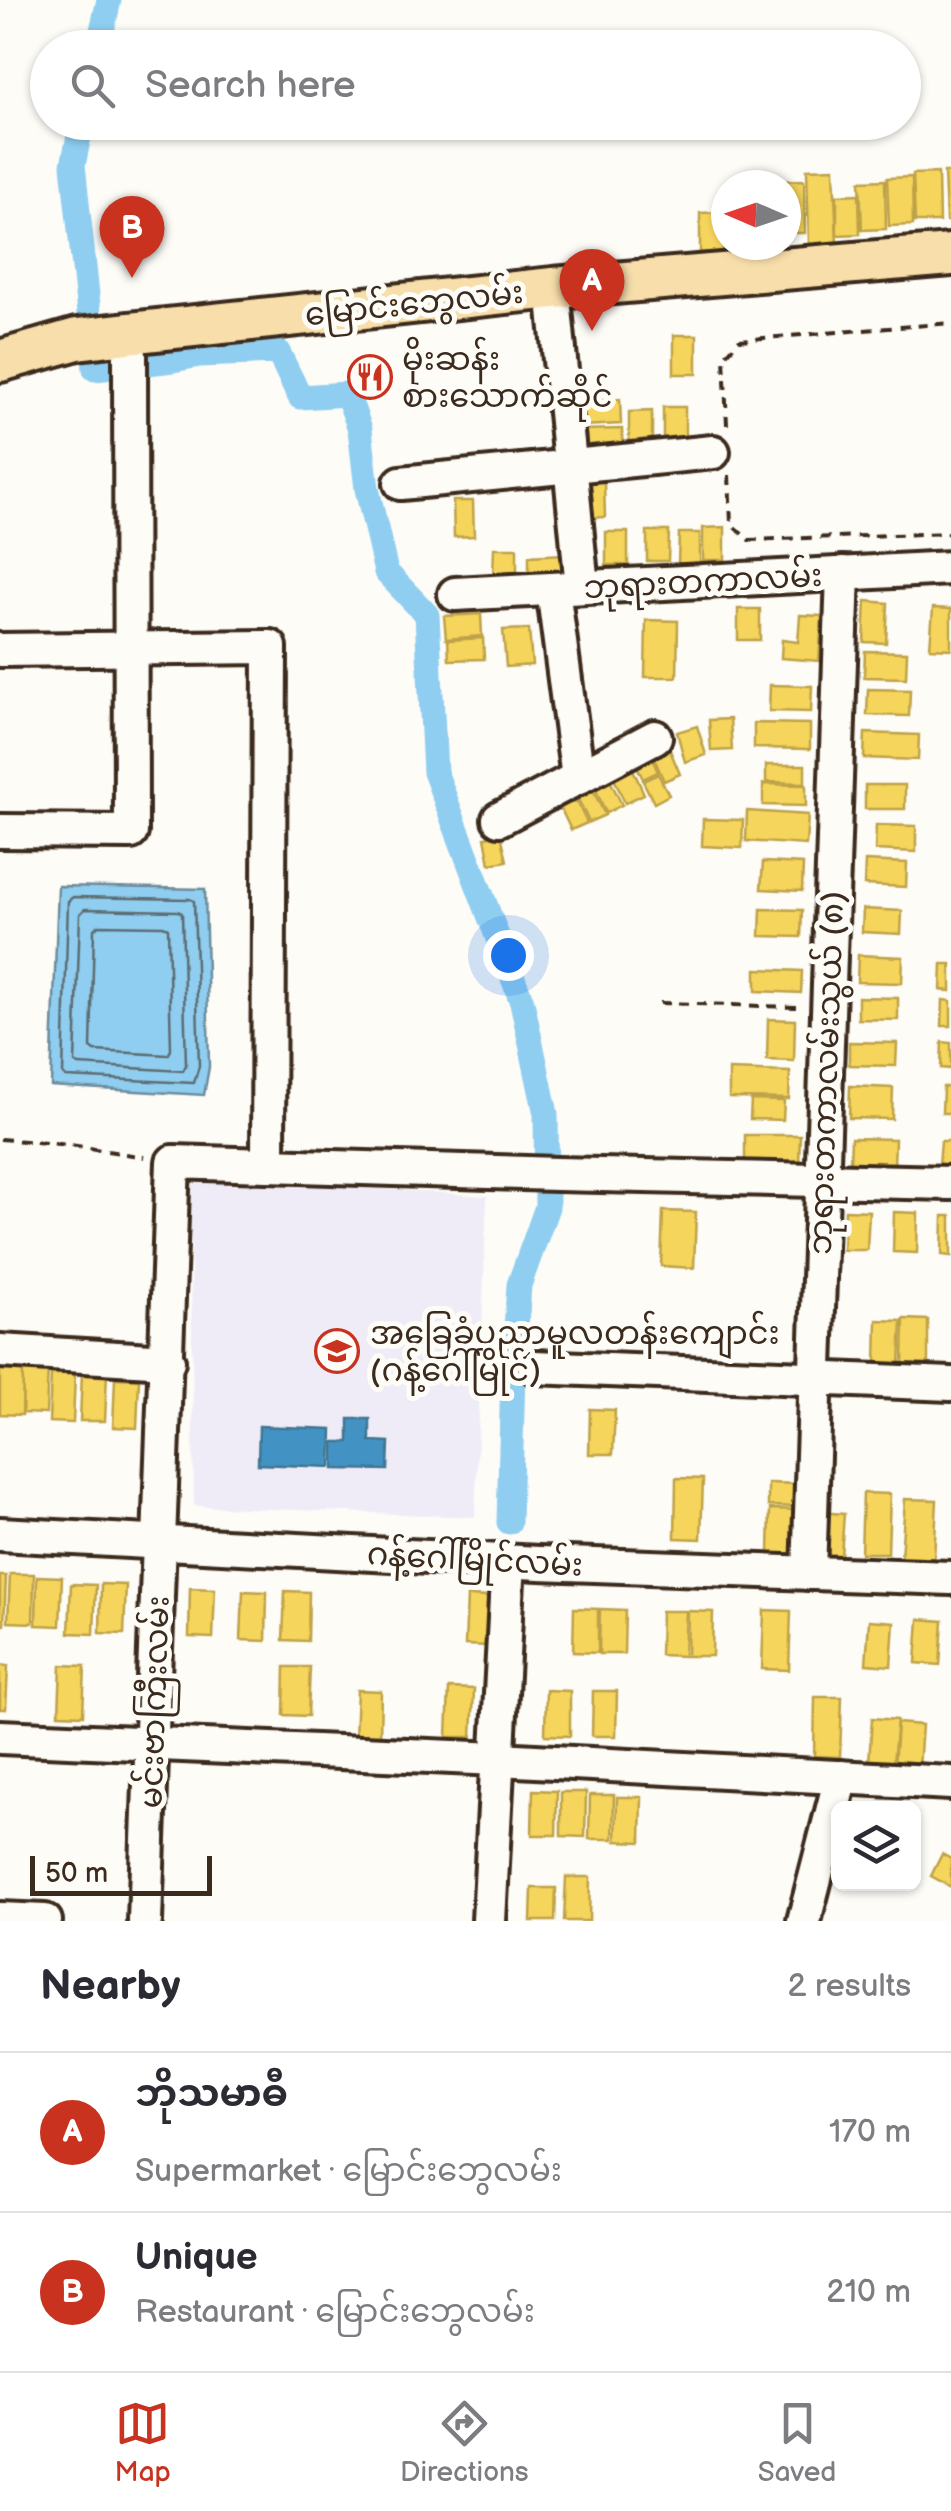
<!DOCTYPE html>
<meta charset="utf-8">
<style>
:root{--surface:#fff;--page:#f2f2f3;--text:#2b2b33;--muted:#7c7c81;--line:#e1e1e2;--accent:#c8321e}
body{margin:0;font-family:"Balsamiq Sans","Noto Sans Myanmar",sans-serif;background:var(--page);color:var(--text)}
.controls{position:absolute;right:30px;bottom:30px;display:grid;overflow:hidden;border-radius:15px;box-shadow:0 2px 8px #0004}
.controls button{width:90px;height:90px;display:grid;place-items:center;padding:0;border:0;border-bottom:2px solid var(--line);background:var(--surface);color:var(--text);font:50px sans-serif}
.compass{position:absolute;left:711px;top:170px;width:90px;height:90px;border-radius:50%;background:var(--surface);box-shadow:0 2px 8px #0004;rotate:272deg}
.scale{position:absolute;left:30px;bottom:25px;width:182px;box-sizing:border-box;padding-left:10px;border:5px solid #3b2a1e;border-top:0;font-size:28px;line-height:35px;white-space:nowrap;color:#3b2a1e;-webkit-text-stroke:8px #fdfcf7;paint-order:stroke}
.you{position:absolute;left:508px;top:955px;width:35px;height:35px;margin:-25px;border:8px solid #fff;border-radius:50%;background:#1a73e8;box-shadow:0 0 0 15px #1a73e833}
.badge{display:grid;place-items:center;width:65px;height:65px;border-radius:50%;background:var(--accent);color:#fff;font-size:32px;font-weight:700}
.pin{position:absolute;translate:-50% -82px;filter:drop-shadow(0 2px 5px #0008)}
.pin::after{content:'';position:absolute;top:52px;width:35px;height:30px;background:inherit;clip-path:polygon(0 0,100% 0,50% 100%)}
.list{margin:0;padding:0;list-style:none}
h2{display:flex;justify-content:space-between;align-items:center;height:130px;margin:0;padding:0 40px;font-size:42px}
h2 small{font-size:32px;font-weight:400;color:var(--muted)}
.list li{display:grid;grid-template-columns:65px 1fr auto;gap:30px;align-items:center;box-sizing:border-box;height:160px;padding:0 40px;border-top:2px solid var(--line)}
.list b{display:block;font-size:38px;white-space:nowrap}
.list p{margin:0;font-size:32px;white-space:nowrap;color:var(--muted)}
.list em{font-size:32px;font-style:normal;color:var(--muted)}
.icon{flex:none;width:55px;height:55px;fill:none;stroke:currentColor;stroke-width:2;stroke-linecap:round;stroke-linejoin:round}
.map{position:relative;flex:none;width:951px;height:1921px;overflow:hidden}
.search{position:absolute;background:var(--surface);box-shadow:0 2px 8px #0004;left:30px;right:30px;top:30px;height:110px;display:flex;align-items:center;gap:25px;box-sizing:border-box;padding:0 35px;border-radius:55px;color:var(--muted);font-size:38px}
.sheet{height:450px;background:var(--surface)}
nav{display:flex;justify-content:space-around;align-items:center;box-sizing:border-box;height:140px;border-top:2px solid var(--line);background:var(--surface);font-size:28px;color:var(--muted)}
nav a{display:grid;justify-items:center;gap:5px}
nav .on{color:var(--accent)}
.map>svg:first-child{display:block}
.built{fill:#f0ecf7}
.water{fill:#8fcef0;stroke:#6d8c9c;stroke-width:2.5}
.homes{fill:#f6d55c;stroke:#bea249;stroke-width:2.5}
.schools{fill:#4393c3;stroke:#417492;stroke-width:2.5}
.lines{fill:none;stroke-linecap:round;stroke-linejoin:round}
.shore{stroke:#5d6c72;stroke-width:2.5}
.canal{stroke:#8fcef0;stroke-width:25}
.minor-casing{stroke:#3b2a1e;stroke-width:40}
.major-casing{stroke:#3b2a1e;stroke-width:48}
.path{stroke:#3b2a1e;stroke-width:4;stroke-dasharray:10 8;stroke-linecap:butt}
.minor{stroke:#fdfcf7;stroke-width:32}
.major{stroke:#f8deab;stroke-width:40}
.labels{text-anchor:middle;stroke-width:10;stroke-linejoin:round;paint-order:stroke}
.street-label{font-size:32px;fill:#3b2a1e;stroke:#fdfcf7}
.poi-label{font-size:32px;fill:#3b2a1e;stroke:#fdfcf7;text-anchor:start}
</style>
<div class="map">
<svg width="951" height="1921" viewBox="0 0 951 1921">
<rect width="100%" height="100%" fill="#fdfcf7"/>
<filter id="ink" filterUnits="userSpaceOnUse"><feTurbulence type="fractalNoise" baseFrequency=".01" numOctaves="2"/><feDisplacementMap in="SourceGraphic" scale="20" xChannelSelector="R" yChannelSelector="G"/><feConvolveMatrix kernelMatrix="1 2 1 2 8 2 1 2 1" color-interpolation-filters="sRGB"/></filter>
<g filter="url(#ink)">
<path class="built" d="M 190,1176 L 487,1196 L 475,1517 L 194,1506 Z"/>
<path class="water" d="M 58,886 L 205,889 L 209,1067 L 204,1095 L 51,1086 Z"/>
<g class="homes">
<path d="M 834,168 L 837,245 L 809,246 L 807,169 Z"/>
<path d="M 944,172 L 951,172 L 951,221 L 946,221 Z"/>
<path d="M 938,173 L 939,222 L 915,222 L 913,174 Z"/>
<path d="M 912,177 L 913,225 L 889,226 L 887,178 Z"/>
<path d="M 804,180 L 805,233 L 786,233 L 786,185 L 770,185 L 770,181 Z"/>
<path d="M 885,180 L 886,229 L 862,230 L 860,181 Z"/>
<path d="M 859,194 L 860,234 L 837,235 L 837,195 Z"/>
<path d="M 723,212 L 723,252 L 700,253 L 700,213 Z"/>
<rect x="674" y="335" width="23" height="39"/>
<path d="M 620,399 L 621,424 L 582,426 L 580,402 Z"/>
<path d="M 663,407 L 685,407 L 685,439 L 663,440 Z"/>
<path d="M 652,411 L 652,444 L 629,444 L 629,412 Z"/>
<path d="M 622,429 L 623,454 L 583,455 L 582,430 Z"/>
<path d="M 584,482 L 604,482 L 605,517 L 585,518 Z"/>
<path d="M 453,501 L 473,501 L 474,536 L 454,537 Z"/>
<path d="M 725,527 L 725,560 L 703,560 L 703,528 Z"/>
<path d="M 647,531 L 669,531 L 668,561 L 647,561 Z"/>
<rect x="606" y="532" width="22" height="33"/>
<path d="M 679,533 L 700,533 L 700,564 L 678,564 Z"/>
<path d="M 494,548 L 517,548 L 517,578 L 493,578 Z"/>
<path d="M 564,554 L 565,575 L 529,576 L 529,556 Z"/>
<path d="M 866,601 L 888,603 L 886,643 L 864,642 Z"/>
<path d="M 933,608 L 951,609 L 951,649 L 930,648 Z"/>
<rect x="738" y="609" width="22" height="31"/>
<path d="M 481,614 L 482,636 L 446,639 L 444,616 Z"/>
<path d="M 800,615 L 822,616 L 819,661 L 781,658 L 782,640 L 798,642 Z"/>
<path d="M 646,620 L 678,621 L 677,677 L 645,677 Z"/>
<path d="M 529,629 L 532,665 L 506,667 L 503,630 Z"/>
<path d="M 483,638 L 484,659 L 449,660 L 448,640 Z"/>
<path d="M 865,651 L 907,652 L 906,678 L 864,677 Z"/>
<path d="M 770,685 L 812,686 L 811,712 L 769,711 Z"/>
<path d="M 868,689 L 910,690 L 909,716 L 867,715 Z"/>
<path d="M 730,719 L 732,750 L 711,751 L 709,720 Z"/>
<path d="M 754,723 L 810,724 L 810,749 L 754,748 Z"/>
<path d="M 697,726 L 706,755 L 685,762 L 677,732 Z"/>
<path d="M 865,733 L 919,735 L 918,760 L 864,758 Z"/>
<path d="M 647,747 L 658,772 L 643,779 L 631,754 Z"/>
<path d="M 669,748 L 680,774 L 664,781 L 653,756 Z"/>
<path d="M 631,765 L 644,794 L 625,803 L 612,774 Z"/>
<path d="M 766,765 L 805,765 L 805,783 L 766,782 Z"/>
<path d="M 658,774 L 669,795 L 654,803 L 643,781 Z"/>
<path d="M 610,780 L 622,805 L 606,813 L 595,788 Z"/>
<path d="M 763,784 L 806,785 L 806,806 L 763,805 Z"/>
<rect x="865" y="785" width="40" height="24"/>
<path d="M 593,790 L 605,815 L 589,822 L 577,797 Z"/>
<path d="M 575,798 L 587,823 L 571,830 L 559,805 Z"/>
<path d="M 747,811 L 808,815 L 806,845 L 746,841 Z"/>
<path d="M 703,819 L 743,820 L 742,848 L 702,846 Z"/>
<path d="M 876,825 L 916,826 L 916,852 L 875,850 Z"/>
<path d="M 501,834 L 507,861 L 490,864 L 485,837 Z"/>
<path d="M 865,861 L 907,863 L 906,887 L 864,885 Z"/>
<path d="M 763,862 L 803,864 L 802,891 L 761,889 Z"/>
<path d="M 761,909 L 802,910 L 801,937 L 760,936 Z"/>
<path d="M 863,909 L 902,911 L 901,934 L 862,932 Z"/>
<path d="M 858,955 L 903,957 L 902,983 L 857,982 Z"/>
<path d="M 942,964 L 951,964 L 951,991 L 941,990 Z"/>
<path d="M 756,969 L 802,971 L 801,993 L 756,991 Z"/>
<path d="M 858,997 L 898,998 L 898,1020 L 858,1019 Z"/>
<path d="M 943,1000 L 951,1001 L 951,1026 L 942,1026 Z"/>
<path d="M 768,1019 L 795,1020 L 794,1061 L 767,1060 Z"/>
<path d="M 849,1042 L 897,1043 L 896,1066 L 849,1065 Z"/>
<path d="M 942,1042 L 951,1043 L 951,1069 L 941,1068 Z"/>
<path d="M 729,1070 L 790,1072 L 789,1099 L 729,1098 Z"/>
<path d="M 850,1086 L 893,1088 L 892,1119 L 849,1118 Z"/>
<path d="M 943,1087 L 951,1087 L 951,1113 L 942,1113 Z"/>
<path d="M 751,1100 L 784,1101 L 783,1120 L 750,1119 Z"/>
<path d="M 745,1135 L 800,1135 L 799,1164 L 745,1163 Z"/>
<path d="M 851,1138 L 895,1139 L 894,1167 L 850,1165 Z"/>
<path d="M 941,1141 L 951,1141 L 951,1166 L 939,1165 Z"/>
<path d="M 845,1210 L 869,1211 L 867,1250 L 843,1250 Z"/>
<path d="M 663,1211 L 696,1212 L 694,1268 L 661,1266 Z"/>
<path d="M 894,1212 L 918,1213 L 917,1253 L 893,1252 Z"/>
<path d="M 943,1216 L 951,1216 L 951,1256 L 942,1255 Z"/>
<path d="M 904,1319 L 928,1320 L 928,1364 L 903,1364 Z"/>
<path d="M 877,1320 L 902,1321 L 900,1365 L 876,1364 Z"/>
<path d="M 23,1364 L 48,1365 L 46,1414 L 22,1413 Z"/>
<path d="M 0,1365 L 23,1366 L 22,1415 L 0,1414 Z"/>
<path d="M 82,1372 L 107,1372 L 105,1421 L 80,1421 Z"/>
<path d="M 51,1374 L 75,1374 L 73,1423 L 49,1422 Z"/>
<path d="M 115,1378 L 139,1379 L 137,1428 L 113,1427 Z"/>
<path d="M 590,1409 L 615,1410 L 613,1454 L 589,1454 Z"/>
<path d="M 676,1478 L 703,1479 L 701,1539 L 675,1538 Z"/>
<path d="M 768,1483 L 802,1484 L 802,1507 L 768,1506 Z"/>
<path d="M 863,1493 L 890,1494 L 888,1553 L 861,1553 Z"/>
<path d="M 905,1499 L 937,1500 L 934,1560 L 901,1558 Z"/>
<path d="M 770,1509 L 799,1510 L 798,1554 L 769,1554 Z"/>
<path d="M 818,1512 L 844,1514 L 841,1556 L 815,1554 Z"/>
<path d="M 10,1574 L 34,1574 L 33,1623 L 8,1622 Z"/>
<path d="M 0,1576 L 6,1576 L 4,1625 L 0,1625 Z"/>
<path d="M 37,1576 L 62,1577 L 60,1626 L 36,1625 Z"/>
<path d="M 71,1584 L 96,1585 L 94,1634 L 69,1633 Z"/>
<path d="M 101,1584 L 126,1585 L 124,1634 L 100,1633 Z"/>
<path d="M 190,1588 L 215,1589 L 213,1638 L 189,1637 Z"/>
<path d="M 243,1591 L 267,1592 L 266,1641 L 241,1640 Z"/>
<path d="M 285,1591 L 309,1592 L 308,1641 L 283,1640 Z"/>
<path d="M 467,1596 L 491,1597 L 489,1646 L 465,1645 Z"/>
<path d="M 574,1608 L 598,1609 L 598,1653 L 573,1652 Z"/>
<path d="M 600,1609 L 625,1610 L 624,1654 L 599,1654 Z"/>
<path d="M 764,1610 L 791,1611 L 789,1670 L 762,1669 Z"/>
<path d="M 661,1611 L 686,1611 L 684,1656 L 660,1655 Z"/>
<path d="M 688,1611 L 713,1612 L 712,1656 L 687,1656 Z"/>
<path d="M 919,1619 L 943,1621 L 940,1665 L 916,1663 Z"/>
<path d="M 869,1620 L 894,1622 L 891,1666 L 866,1664 Z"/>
<path d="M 0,1665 L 8,1666 L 6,1709 L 0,1709 Z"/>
<path d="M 61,1665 L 85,1666 L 83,1715 L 59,1714 Z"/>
<path d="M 285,1667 L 310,1667 L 308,1716 L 284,1715 Z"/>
<path d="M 449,1688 L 474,1689 L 472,1737 L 447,1737 Z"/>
<path d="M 357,1690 L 381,1691 L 380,1740 L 355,1739 Z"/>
<path d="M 546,1690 L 570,1691 L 570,1736 L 545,1735 Z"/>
<path d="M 593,1691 L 617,1691 L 616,1736 L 592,1736 Z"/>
<path d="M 815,1697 L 842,1697 L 840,1757 L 814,1756 Z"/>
<path d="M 872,1718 L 897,1720 L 893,1764 L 869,1762 Z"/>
<path d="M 897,1723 L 922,1725 L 919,1769 L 894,1767 Z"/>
<path d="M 533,1790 L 557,1791 L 556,1835 L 532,1835 Z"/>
<path d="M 561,1792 L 586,1792 L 585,1837 L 561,1836 Z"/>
<path d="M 590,1795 L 614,1795 L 613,1839 L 589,1839 Z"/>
<path d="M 617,1797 L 642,1797 L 641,1842 L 616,1841 Z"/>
<path d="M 942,1854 L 951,1859 L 951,1887 L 931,1876 Z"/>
<path d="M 566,1877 L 590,1877 L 589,1921 L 564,1921 Z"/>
<path d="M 532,1888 L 556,1888 L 555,1921 L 531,1921 Z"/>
</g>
<g class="schools">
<path d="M 349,1419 L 370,1419 L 370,1441 L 389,1442 L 388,1470 L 334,1469 L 334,1442 L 349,1442 Z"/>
<path d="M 259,1426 L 332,1429 L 331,1467 L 258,1464 Z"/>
</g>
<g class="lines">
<g class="shore">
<path d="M 73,897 L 190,899 L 194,901 L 199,1066 L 194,1083 L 66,1077 L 63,1074 L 68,901 Z"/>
<path d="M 85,909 L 178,911 L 182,913 L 186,1065 L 183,1071 L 79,1065 L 75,1063 L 80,914 Z"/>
<path d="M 99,925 L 163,926 L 168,928 L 171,1050 L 168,1055 L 95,1051 L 91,1048 L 94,929 Z"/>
</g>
<g class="canal">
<path d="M 98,48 L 109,0"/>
<path d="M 82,122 L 73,165 L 95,369 L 173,360 L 199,355 L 278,352 L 300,397 L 347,394 L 360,429 L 367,489 L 386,572 L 427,615 L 435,772 L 522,1002 L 546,1114 L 547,1207 L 519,1285 L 513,1372 L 509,1522"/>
</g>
<g class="minor-casing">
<g id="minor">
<path d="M 553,288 L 582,587"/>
<path d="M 401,483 L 713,452"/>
<path d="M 553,589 L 578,778"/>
<path d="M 455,594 L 951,568"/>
<path d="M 0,650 L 270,647 L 268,1165"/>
<path d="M 499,819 L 655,737"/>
<path d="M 0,831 L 131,832 L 130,356 L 128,333"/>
<path d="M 0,1351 L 168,1361"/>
<path d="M 534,1367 L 951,1384"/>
<path d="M 0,1534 L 539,1563 L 951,1578"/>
<path d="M 809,1573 L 843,573"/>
<path d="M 0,1737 L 498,1759 L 951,1783"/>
<path d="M 0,1919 L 45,1921"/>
<path d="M 145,1921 L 173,1162 L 557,1174 L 951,1183"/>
<path d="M 489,1921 L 508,1561"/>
<path d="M 804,1921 L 841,1777"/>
</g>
</g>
<g class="major-casing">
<path id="major" d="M 0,361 L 77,339 L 128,333 L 553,288 L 951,255"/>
</g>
<g class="path">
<path d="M 727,425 L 724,357 L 739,340 L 951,323"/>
<path d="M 729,475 L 731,524 L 749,540 L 951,533"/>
<path d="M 660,1003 L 798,1007"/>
<path d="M 0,1139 L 71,1145 L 144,1157"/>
</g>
<use href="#minor" class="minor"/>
<use href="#major" class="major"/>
</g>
</g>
<defs>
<g id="restaurant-ring" transform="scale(2.25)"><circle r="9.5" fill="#fdfcf7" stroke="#c8321e" stroke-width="1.5"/><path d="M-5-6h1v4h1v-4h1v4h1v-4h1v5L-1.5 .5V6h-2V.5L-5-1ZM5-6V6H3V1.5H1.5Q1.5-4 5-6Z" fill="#c8321e"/></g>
<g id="school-ring" transform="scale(2.25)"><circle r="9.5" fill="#fdfcf7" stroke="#c8321e" stroke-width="1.5"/><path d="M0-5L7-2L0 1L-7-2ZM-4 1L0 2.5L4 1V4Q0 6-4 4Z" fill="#c8321e"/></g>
</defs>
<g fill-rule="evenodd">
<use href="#restaurant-ring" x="370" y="377"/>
<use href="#school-ring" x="337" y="1351"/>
</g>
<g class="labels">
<g class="street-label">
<text transform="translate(414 303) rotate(-6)" y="11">မြောင်းဘွေလမ်း</text>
<text transform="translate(703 581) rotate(-3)" y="11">ဘုရားတကာလမ်း</text>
<text transform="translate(826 1073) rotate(-88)" y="11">ဘုရားတကာလမ်းသွယ် (၈)</text>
<text transform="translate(475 1559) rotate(3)" y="11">ဂန့်ဂေါ်မြိုင်လမ်း</text>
<text transform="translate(154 1702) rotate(-88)" y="11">မင်းဗာကြီးလမ်း</text>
</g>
<g class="poi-label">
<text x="402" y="370">မိုးဆန်း<tspan x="402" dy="37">စားသောက်ဆိုင်</tspan></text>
<text x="370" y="1344">အခြေခံပညာမူလတန်းကျောင်း<tspan x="370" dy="37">(ဂန့်ဂေါ်မြိုင်)</tspan></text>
</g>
</g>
</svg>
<div class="controls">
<button><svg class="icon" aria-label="layers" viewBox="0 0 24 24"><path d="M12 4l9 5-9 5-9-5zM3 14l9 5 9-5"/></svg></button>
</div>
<svg class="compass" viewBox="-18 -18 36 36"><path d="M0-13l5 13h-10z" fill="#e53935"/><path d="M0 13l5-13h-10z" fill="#7c7c81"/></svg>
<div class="scale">50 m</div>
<div class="you"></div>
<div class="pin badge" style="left:592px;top:331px">A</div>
<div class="pin badge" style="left:132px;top:278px">B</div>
<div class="search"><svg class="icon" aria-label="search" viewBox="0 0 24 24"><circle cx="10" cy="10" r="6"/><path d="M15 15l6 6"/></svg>Search here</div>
</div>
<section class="sheet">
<h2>Nearby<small>2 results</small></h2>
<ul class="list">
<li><span class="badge">A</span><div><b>ဘိုသမာဓီ</b><p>Supermarket · မြောင်းဘွေလမ်း</p></div><em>170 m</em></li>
<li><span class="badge">B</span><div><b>Unique</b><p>Restaurant · မြောင်းဘွေလမ်း</p></div><em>210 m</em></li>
</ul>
</section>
<nav>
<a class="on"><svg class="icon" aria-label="map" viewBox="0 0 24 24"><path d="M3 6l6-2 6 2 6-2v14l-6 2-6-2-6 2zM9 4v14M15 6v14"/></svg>Map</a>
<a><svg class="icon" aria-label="directions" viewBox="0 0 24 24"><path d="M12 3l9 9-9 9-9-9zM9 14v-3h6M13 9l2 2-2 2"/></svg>Directions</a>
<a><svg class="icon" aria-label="saved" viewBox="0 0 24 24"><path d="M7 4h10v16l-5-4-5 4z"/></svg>Saved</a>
</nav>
